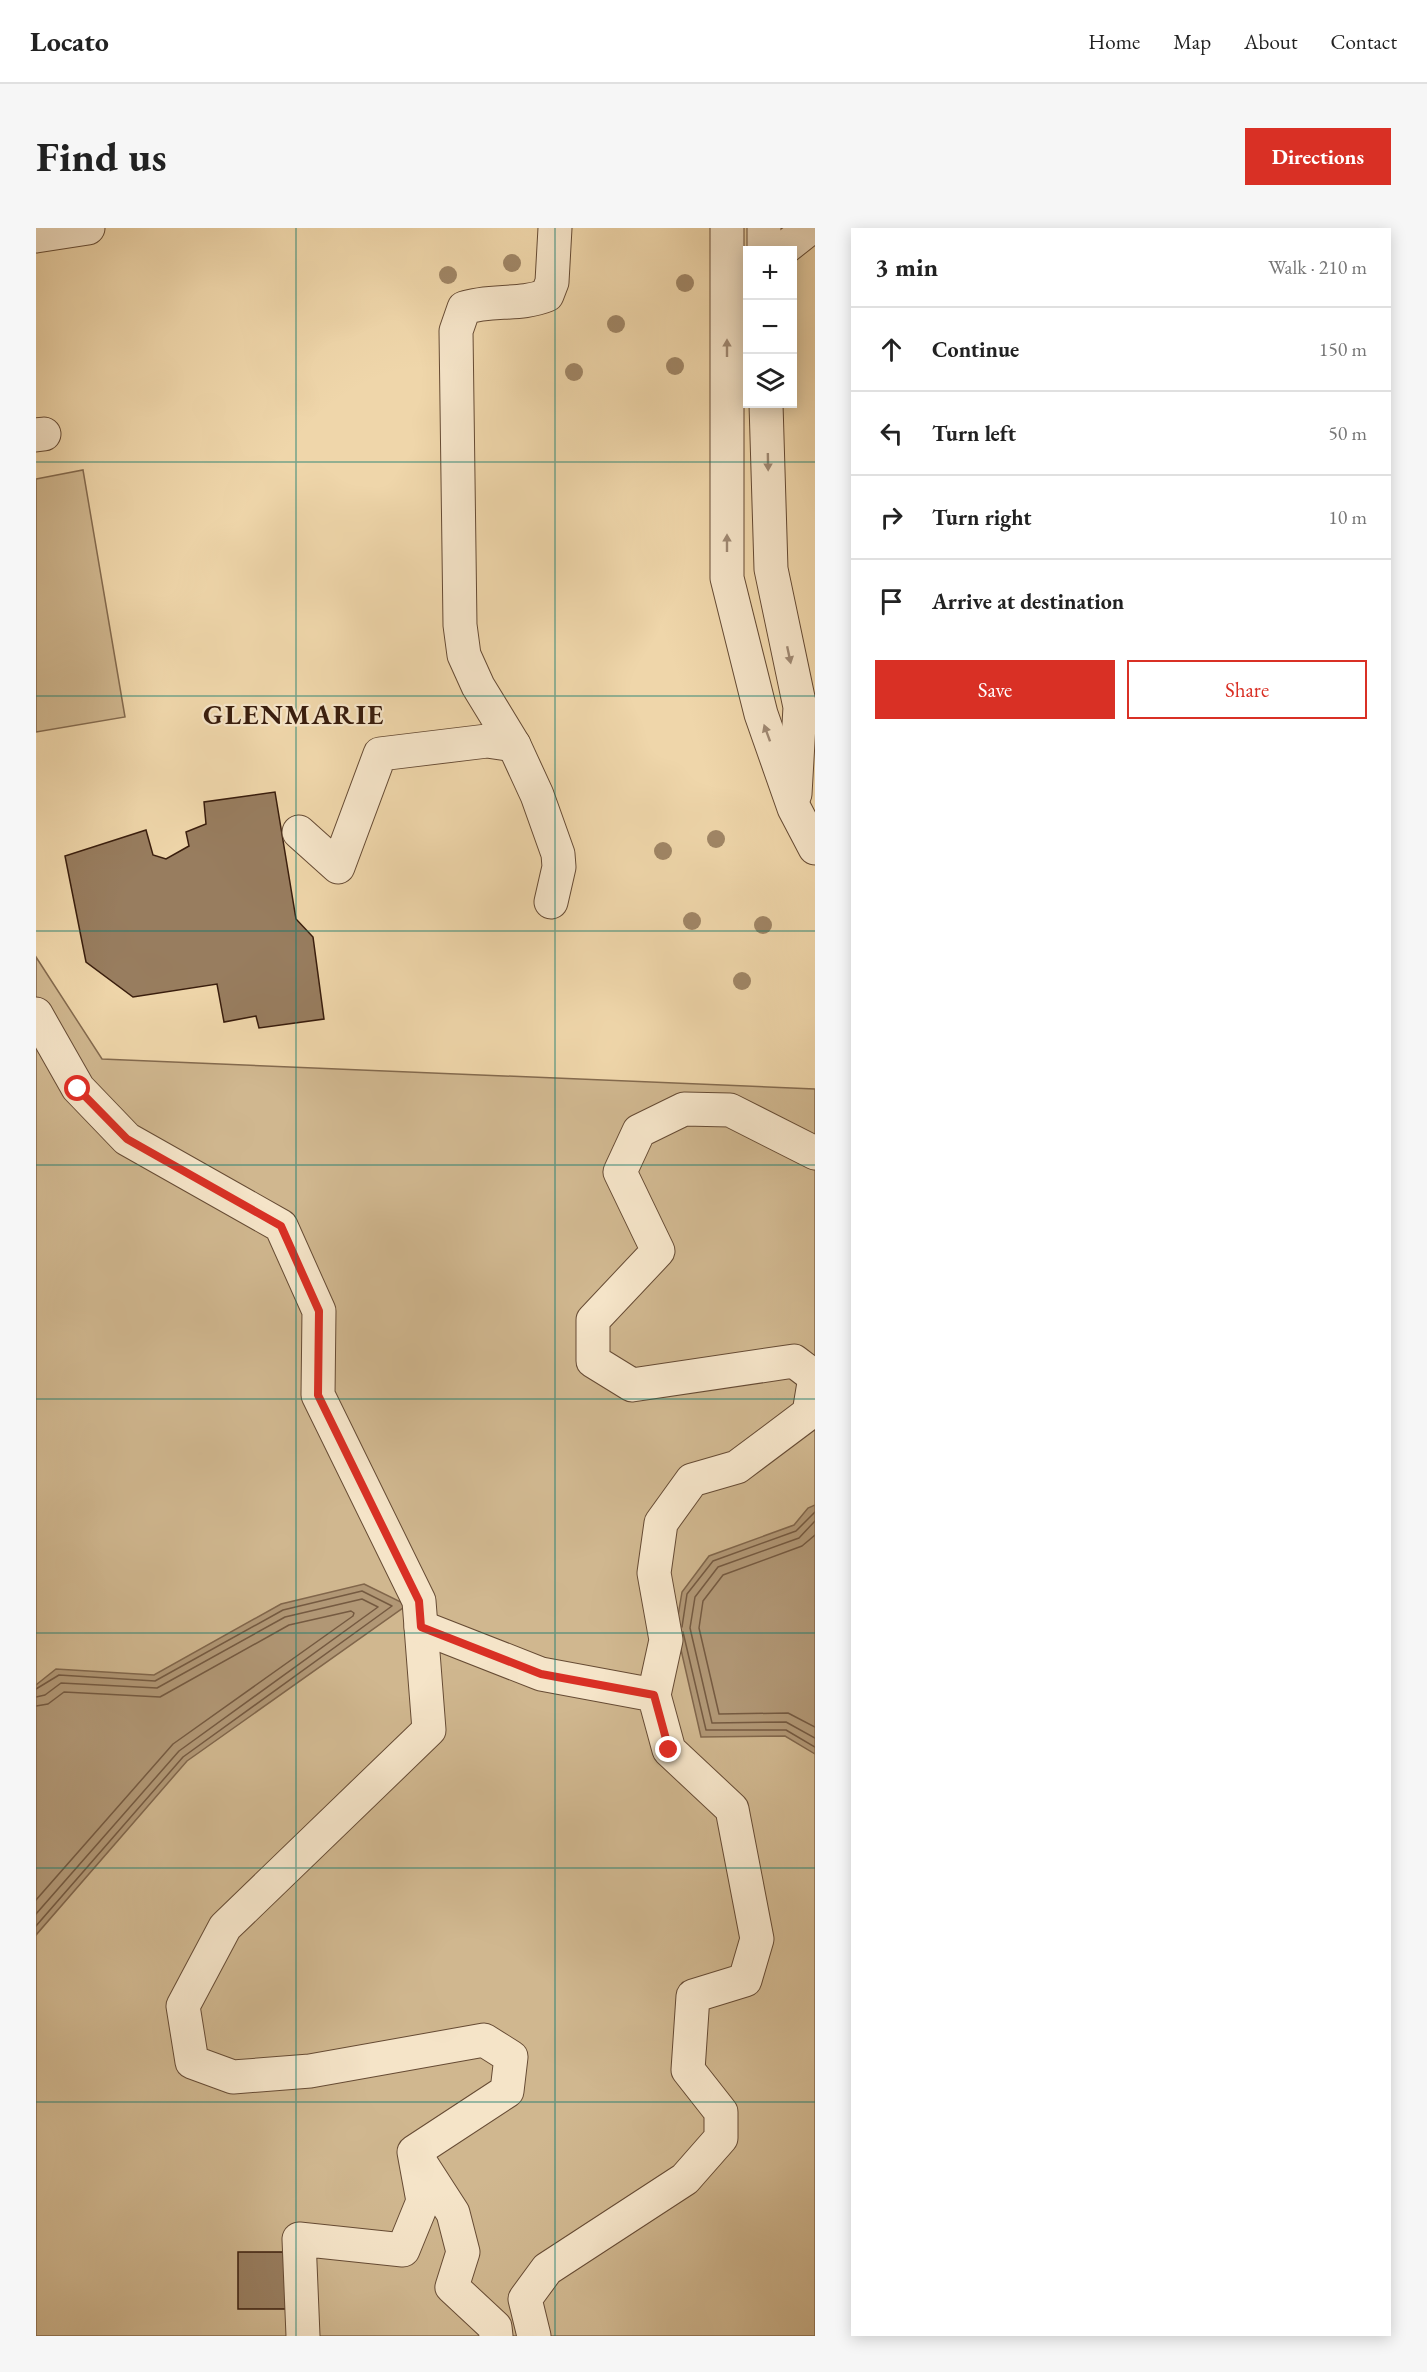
<!DOCTYPE html>
<meta charset="utf-8">
<style>
:root{--surface:#fff;--page:#f6f6f6;--text:#222;--muted:#767676;--line:#e0e0e0;--accent:#d93025}
body{margin:0;font-family:"EB Garamond",serif;background:var(--page);color:var(--text)}
.controls{position:absolute;right:18px;top:18px;display:grid;overflow:hidden;border-radius:0px;box-shadow:0 3px 15px #0003}
.controls button{width:54px;height:54px;display:grid;place-items:center;padding:0;border:0;border-bottom:2px solid var(--line);background:var(--surface);color:var(--text);font:30px sans-serif}
.stop{position:absolute;width:18px;height:18px;margin:-14px;border:4px solid #d93025;border-radius:50%;background:#fff}
.stop.end{background:#d93025;border-color:#fff;box-shadow:0 2px 6px #0008}
.list{margin:0;padding:0;list-style:none}
h2{display:flex;justify-content:space-between;align-items:center;height:78px;margin:0;padding:0 24px;font-size:26px}
h2 small{font-size:20px;font-weight:400;color:var(--muted)}
.list li{display:grid;grid-template-columns:39px 1fr auto;gap:18px;align-items:center;box-sizing:border-box;height:84px;padding:0 24px;border-top:2px solid var(--line)}
.list b{display:block;font-size:22px;white-space:nowrap}
.list em{font-size:20px;font-style:normal;color:var(--muted)}
.actions{display:flex;gap:12px;padding:18px 24px}
.actions a{flex:1;padding:14px 0;border:2px solid var(--accent);border-radius:0px;text-align:center;font-size:21px;color:var(--accent)}
.actions .main{background:var(--accent);color:#fff}
.icon{flex:none;width:33px;height:33px;fill:none;stroke:currentColor;stroke-width:2;stroke-linecap:round;stroke-linejoin:round}
.map{position:relative;flex:none;width:779px;height:2108px;overflow:hidden;border-radius:0px}
header{display:flex;align-items:center;gap:36px;box-sizing:border-box;height:84px;padding:0 30px;background:var(--surface);border-bottom:2px solid var(--line)}
header strong{font-size:28px}
nav{display:flex;gap:33px;margin-inline-start:auto;font-size:21px}
.intro{display:flex;align-items:center;justify-content:space-between;box-sizing:border-box;height:144px;padding:0 36px}
h1{margin:0;font-size:42px}
.button{padding:15px 27px;border-radius:0px;background:var(--accent);color:#fff;font-size:21px;font-weight:700}
main{display:flex;gap:36px;padding:0 36px}
aside{flex:1;background:var(--surface);border-radius:0px;box-shadow:0 3px 15px #0003}
.map>svg:first-child{display:block}
.green{fill:#d0b78f;stroke:#846a4e;stroke-width:1.5}
.water{fill:#b19775;stroke:#81664b;stroke-width:1.5}
.lines{fill:none;stroke-linecap:round;stroke-linejoin:round}
.shore{stroke:#755a41;stroke-width:1.5}
.building{fill:#987d5f;stroke:#391d0d;stroke-width:1.5}
.minor-casing{stroke:#664b34;stroke-width:35}
.minor{stroke:#f5e4c8;stroke-width:33}
.tree{fill:#a08666}
.oneway{fill:#a08a74}
.route{stroke:#d93025;stroke-width:8}
.grid{fill:none;stroke:#0f766e;stroke-width:1.5;stroke-opacity:0.55}
.labels{text-anchor:middle;stroke-width:4.5;stroke-linejoin:round;paint-order:stroke}
.district-label{font-size:28px;font-weight:bold;letter-spacing:1.5px;fill:#391d0d;stroke:#f5e4c8}
</style>
<header>
<strong>Locato</strong>
<nav><a>Home</a><a>Map</a><a>About</a><a>Contact</a></nav>
</header>
<div class="intro"><h1>Find us</h1><a class="button">Directions</a></div>
<main>
<div class="map">
<svg width="779" height="2108" viewBox="0 0 779 2108">
<rect width="100%" height="100%" fill="#efd6aa"/>
<filter id="stains"><feTurbulence type="fractalNoise" baseFrequency=".00333" numOctaves="4"/><feColorMatrix values="0 0 0 0 .2 0 0 0 0 .09 0 0 0 0 .02 0 0 0 .5 -.17"/></filter>
<radialGradient id="worn" r=".72"><stop offset=".6" stop-color="#630" stop-opacity="0"/><stop offset="1" stop-color="#630" stop-opacity=".3"/></radialGradient>
<g class="green">
<path d="M 47,242 L 89,489 L 0,504 L 0,251 Z"/>
<path d="M 0,729 L 66,831 L 779,861 L 779,2108 L 0,2108 Z"/>
</g>
<g class="water">
<path d="M 779,1277 L 779,1526 L 749,1508 L 665,1509 L 640,1400 L 646,1364 L 673,1328 L 758,1297 L 772,1280 Z"/>
<path d="M 328,1356 L 371,1377 L 151,1533 L 0,1707 L 0,1457 L 20,1441 L 118,1447 L 245,1376 Z"/>
</g>
<g class="lines">
<g class="shore">
<path d="M 779,1293 L 763,1310 L 682,1339 L 659,1369 L 654,1400 L 676,1495 L 750,1494 L 779,1510"/>
<path d="M 779,1307 L 766,1318 L 687,1347 L 667,1373 L 663,1400 L 683,1486 L 752,1485 L 779,1499"/>
<path d="M 646,1399 L 651,1366 L 677,1333 L 760,1303 L 779,1284"/>
<path d="M 647,1404 L 670,1502 L 750,1502 L 779,1519"/>
<path d="M 0,1461 L 23,1447 L 119,1453 L 247,1382 L 326,1363 L 356,1378 L 147,1529 L 0,1698"/>
<path d="M 0,1469 L 9,1467 L 25,1455 L 121,1460 L 249,1389 L 326,1371 L 342,1379 L 143,1523 L 0,1686"/>
<path d="M 0,1478 L 12,1476 L 28,1464 L 124,1469 L 253,1397 L 315,1383 L 318,1385 L 317,1388 L 137,1516 L 0,1672"/>
</g>
</g>
<g class="building">
<path d="M 239,564 L 260,691 L 277,709 L 288,791 L 223,800 L 220,788 L 188,794 L 181,756 L 97,769 L 50,734 L 29,628 L 110,602 L 117,627 L 130,631 L 153,618 L 150,604 L 170,596 L 168,574 Z"/>
<path d="M 202,2024 L 251,2024 L 252,2081 L 202,2081 Z"/>
</g>
<g class="lines">
<g class="minor-casing">
<g id="minor">
<path d="M 691,0 L 691,350 L 725,486 L 758,580 L 779,620"/>
<path d="M 728,0 L 728,22"/>
<path d="M 0,8 L 52,0"/>
<path d="M 746,22 L 774,0"/>
<path d="M 730,176 L 735,341 L 764,479 L 759,566"/>
<path d="M 0,207 L 8,206"/>
<path d="M 263,604 L 302,639 L 344,526 L 451,513 L 478,517"/>
<path d="M 515,674 L 523,639 L 522,626 L 501,567 L 478,517 L 442,458 L 428,427 L 424,397 L 420,103 L 428,80 C 455,71 485,78 511,67 L 516,54 L 519,0"/>
<path d="M 0,786 L 42,860 L 91,911 L 245,998 L 283,1083 L 282,1167 L 383,1373 L 393,1502 L 189,1699 L 147,1778 L 156,1834 L 197,1849 L 274,1843 L 448,1812 L 475,1829 L 471,1863 L 378,1924 L 387,1973 L 367,2022 L 263,2011 L 267,2108"/>
<path d="M 385,1399 L 505,1446 L 618,1467 L 633,1522 L 696,1581 L 721,1711 L 709,1752 L 657,1768 L 652,1842 L 685,1884 L 685,1910 L 649,1951 L 511,2041 L 489,2071 L 498,2108"/>
<path d="M 618,1467 L 630,1412 L 618,1345 L 625,1295 L 656,1252 L 701,1239 L 773,1185 L 779,1149 L 758,1133 L 596,1157 L 557,1133 L 557,1092 L 622,1023 L 584,944 L 603,903 L 648,881 L 694,882 L 779,925"/>
<path d="M 386,1937 L 417,1985 L 427,2024 L 416,2059 L 459,2099 L 460,2108"/>
</g>
</g>
<use href="#minor" class="minor"/>
</g>
<g class="tree">
<circle cx="476" cy="35" r="9"/>
<circle cx="412" cy="47" r="9"/>
<circle cx="649" cy="55" r="9"/>
<circle cx="580" cy="96" r="9"/>
<circle cx="639" cy="138" r="9"/>
<circle cx="538" cy="144" r="9"/>
<circle cx="680" cy="611" r="9"/>
<circle cx="627" cy="623" r="9"/>
<circle cx="656" cy="693" r="9"/>
<circle cx="727" cy="697" r="9"/>
<circle cx="706" cy="753" r="9"/>
</g>
<defs><path id="oneway-solid" d="M-6-.8H1V-3.2L6.5 0L1 3.2V.8H-6Z" transform="scale(1.5)"/></defs>
<g class="oneway">
<use href="#oneway-solid" transform="translate(691 120) rotate(-90)"/>
<use href="#oneway-solid" transform="translate(732 234) rotate(89)"/>
<use href="#oneway-solid" transform="translate(691 315) rotate(-90)"/>
<use href="#oneway-solid" transform="translate(753 427) rotate(78)"/>
<use href="#oneway-solid" transform="translate(731 505) rotate(-110)"/>
</g>
<g class="lines">
<path class="route" d="M 42,861 L 91,911 L 245,998 L 283,1083 L 282,1167 L 383,1373 L 385,1399 L 505,1446 L 618,1467 L 633,1522"/>
</g>
<path class="grid" d="M 260,0 L 260,2108M 519,0 L 519,2108M 0,234 L 779,234M 0,468 L 779,468M 0,703 L 779,703M 0,937 L 779,937M 0,1171 L 779,1171M 0,1405 L 779,1405M 0,1640 L 779,1640M 0,1874 L 779,1874"/>
<g class="labels">
<g class="district-label">
<text x="258" y="496">GLENMARIE</text>
</g>
</g>
<rect width="100%" height="100%" filter="url(#stains)"/>
<rect width="100%" height="100%" fill="url(#worn)"/>
</svg>
<div class="controls">
<button>+</button>
<button>−</button>
<button><svg class="icon" aria-label="layers" viewBox="0 0 24 24"><path d="M12 4l9 5-9 5-9-5zM3 14l9 5 9-5"/></svg></button>
</div>
<div class="stop" style="left:42px;top:861px"></div>
<div class="stop end" style="left:633px;top:1522px"></div>
</div>
<aside>
<h2>3 min<small>Walk · 210 m</small></h2>
<ul class="list">
<li><svg class="icon" aria-label="ahead" viewBox="0 0 24 24"><path d="M12 20V5M6 11l6-6 6 6"/></svg><div><b>Continue</b></div><em>150 m</em></li>
<li><svg class="icon" aria-label="left" viewBox="0 0 24 24"><path d="M17 20v-9H6M10 6l-5 5 5 5"/></svg><div><b>Turn left</b></div><em>50 m</em></li>
<li><svg class="icon" aria-label="right" viewBox="0 0 24 24"><path d="M7 20v-9h11M14 6l5 5-5 5"/></svg><div><b>Turn right</b></div><em>10 m</em></li>
<li><svg class="icon" aria-label="arrive" viewBox="0 0 24 24"><path d="M6 21V4h12l-3 4 3 4H6"/></svg><div><b>Arrive at destination</b></div></li>
</ul>
<div class="actions"><a class="main">Save</a><a>Share</a></div>
</aside>
</main>
